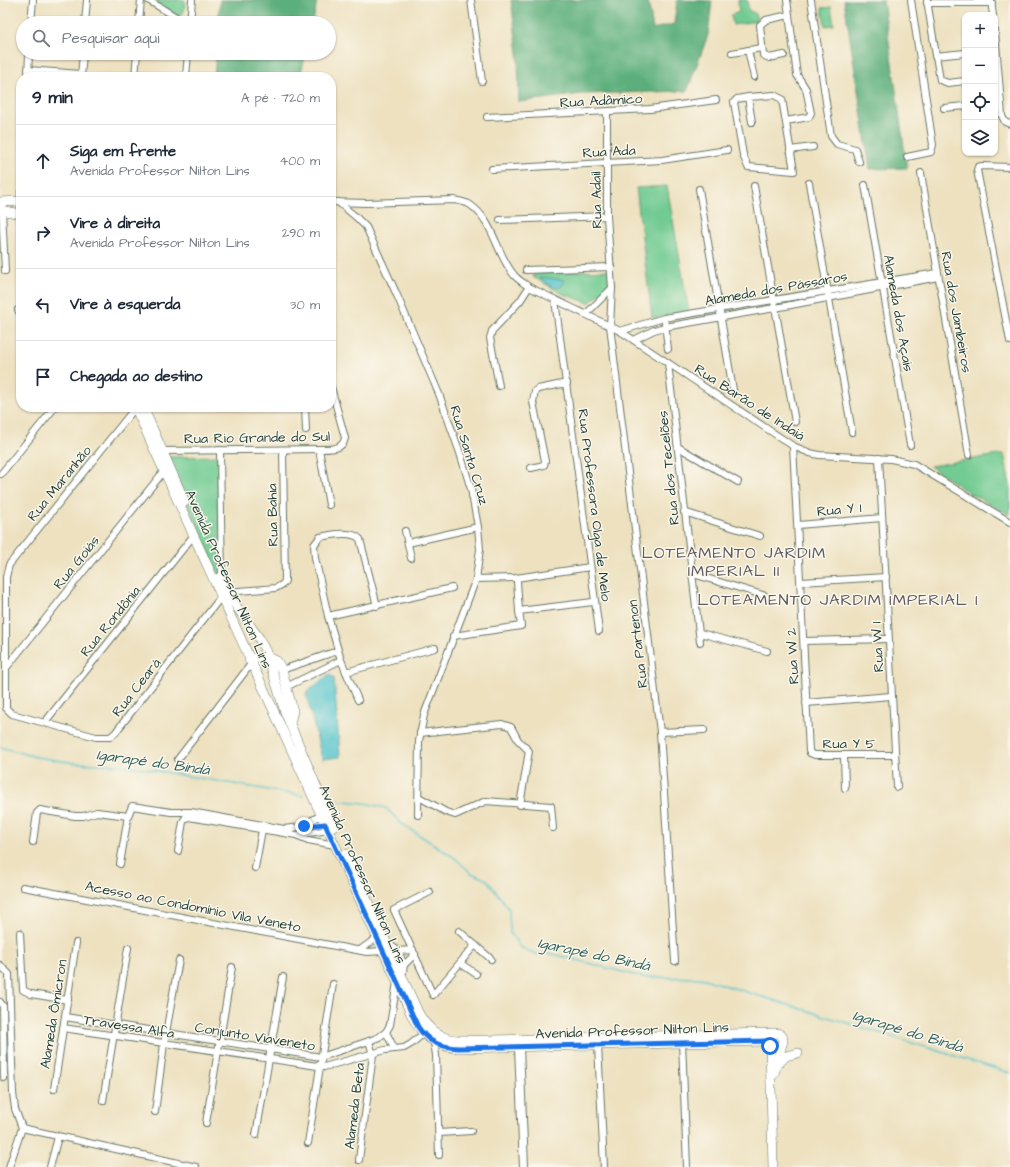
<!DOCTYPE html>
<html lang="pt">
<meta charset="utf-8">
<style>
:root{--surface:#fff;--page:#f6f6f7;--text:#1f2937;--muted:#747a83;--line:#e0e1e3}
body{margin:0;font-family:"Architects Daughter",sans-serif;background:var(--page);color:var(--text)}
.controls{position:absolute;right:12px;top:12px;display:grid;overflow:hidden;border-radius:8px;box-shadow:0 1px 3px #0004}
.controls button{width:36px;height:36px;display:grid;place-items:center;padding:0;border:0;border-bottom:1px solid var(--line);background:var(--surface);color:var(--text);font:20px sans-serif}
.stop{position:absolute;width:12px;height:12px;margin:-9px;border:3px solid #1a73e8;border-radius:50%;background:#fff}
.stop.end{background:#1a73e8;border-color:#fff;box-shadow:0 1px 4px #0008}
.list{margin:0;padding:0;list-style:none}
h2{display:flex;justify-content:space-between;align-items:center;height:52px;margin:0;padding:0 16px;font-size:17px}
h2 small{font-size:13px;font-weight:400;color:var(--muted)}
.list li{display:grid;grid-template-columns:26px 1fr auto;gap:12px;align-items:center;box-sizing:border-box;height:72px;padding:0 16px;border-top:1px solid var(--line)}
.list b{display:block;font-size:15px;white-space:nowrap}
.list p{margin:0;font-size:13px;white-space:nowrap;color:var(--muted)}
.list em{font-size:13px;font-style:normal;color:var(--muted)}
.icon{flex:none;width:22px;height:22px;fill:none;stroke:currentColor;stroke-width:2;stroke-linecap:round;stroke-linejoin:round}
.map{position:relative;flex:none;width:1010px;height:1167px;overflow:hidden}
.search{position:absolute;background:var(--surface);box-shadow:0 1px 3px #0004;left:16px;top:16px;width:320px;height:44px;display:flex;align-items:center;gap:10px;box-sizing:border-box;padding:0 14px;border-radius:22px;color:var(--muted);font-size:15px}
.panel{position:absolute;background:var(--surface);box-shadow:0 1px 3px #0004;left:16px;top:72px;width:320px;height:340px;border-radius:16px}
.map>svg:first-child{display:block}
.green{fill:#71cb92;stroke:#488463}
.forest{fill:#5caf7c;stroke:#3e7658}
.water{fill:#57c5cc;stroke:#3b8180}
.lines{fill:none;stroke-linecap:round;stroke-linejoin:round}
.stream{stroke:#57c5cc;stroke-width:1.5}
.minor-casing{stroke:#677665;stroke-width:8}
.tertiary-casing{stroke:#677665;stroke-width:10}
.secondary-casing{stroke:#677665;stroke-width:10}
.minor{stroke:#fff;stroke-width:6}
.tertiary{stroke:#fff;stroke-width:8}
.secondary{stroke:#fff;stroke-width:9}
.route{stroke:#1a73e8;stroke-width:5}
.labels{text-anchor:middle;stroke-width:3;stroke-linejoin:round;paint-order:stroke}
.street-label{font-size:14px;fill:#1f3d34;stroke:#fbf7ec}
.water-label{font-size:15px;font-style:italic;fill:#2d5f5a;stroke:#fbf7ec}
.quarter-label{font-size:16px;letter-spacing:1px;fill:#5f5b62;stroke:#fbf7ec}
</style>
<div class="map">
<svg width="1010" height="1167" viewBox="0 0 1010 1167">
<rect width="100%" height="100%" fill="#fbf7ec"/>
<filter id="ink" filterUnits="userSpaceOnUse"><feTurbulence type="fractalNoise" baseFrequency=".025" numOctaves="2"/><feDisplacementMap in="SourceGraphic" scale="8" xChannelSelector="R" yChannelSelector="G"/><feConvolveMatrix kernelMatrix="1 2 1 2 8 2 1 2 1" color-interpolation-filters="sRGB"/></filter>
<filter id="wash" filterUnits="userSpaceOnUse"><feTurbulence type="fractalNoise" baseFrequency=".012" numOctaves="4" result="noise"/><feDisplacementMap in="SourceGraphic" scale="16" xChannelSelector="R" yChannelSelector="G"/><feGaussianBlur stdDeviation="0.9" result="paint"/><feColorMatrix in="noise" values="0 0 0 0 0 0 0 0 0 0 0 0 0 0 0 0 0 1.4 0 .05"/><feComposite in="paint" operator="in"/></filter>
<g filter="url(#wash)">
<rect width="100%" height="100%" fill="#ede1c0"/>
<g class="green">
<path d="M 150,0 L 185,0 L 184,12 L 179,16 Z"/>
<path d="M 738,0 L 747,0 L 749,11 L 755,13 L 757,21 L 733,25 L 731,15 L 739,12 Z"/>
<path d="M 831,7 L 834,25 L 825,26 L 822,8 Z"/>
<path d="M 667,186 L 689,312 L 652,318 L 636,188 Z"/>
<path d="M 608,270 L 609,286 L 589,303 L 563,294 L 533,277 L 535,273 Z"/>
<path d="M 1004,454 L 1010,485 L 1010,515 L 971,494 L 930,466 Z"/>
<path d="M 217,456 L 222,581 L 167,457 Z"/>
</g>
<g class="forest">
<path d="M 220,0 L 317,0 L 313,23 L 218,23 Z"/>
<path d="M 511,0 L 648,0 L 653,29 L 674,24 L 677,0 L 712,1 L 708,35 L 687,91 L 582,94 L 519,102 L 518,53 Z"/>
<path d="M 844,0 L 883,0 L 907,168 L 870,169 Z"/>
<path d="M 216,53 L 306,53 L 300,77 L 214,77 Z"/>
</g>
<g class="water">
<path d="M 539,277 L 565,280 L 561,287 L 552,287 Z"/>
<path d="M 329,674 L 334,678 L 340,757 L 322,759 L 306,693 Z"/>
</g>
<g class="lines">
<g class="stream">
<path d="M 0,747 L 36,757 L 75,763 L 123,765 L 304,796"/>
<path d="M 325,799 L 364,803 L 386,808 L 402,824 L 455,858 L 471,873 L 487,880 L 509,909 L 510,932 L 520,947 L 536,954 L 553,954 L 642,977 L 701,978 L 1010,1073"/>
</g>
</g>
</g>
<g filter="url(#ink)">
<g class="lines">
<g class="minor-casing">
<g id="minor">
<path d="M 148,0 L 186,23"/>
<path d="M 471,0 L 482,81"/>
<path d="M 811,0 L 831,136 L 837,144 L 855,149 L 859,162"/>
<path d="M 927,0 L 940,80 L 948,83 L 965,81"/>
<path d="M 991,1 L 993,15"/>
<path d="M 927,3 L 992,3"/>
<path d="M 31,23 L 33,0"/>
<path d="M 85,23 L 87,0"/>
<path d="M 139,23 L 141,0"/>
<path d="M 190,23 L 192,0"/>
<path d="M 995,31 L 1002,116 L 1005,122 L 1010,124"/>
<path d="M 748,50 L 754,77"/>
<path d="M 732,53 L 761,48"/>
<path d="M 784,55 L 769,58 L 763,55 L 760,25 L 766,20 L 789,15"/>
<path d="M 935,56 L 965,53"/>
<path d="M 28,70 L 81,74"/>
<path d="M 28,77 L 29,53"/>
<path d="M 81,77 L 83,53"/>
<path d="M 135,77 L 137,53"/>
<path d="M 186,77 L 188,53"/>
<path d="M 748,97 L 737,99 L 734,102 L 743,155 L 748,167 L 794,171 L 782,99 L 774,95 L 748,97 L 752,122"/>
<path d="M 944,108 L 965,106"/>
<path d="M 607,112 L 607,216 L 612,288 L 610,326 L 660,732 L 675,961"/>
<path d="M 487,117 L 650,109 L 716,100"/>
<path d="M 786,121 L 809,117 L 811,113 L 806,89 L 797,75 L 787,0"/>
<path d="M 790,150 L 813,147"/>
<path d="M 907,157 L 931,152 L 933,145 L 911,0"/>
<path d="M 1010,167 L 982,166 L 978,167 L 977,170 L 1010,341"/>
<path d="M 492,169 L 662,160 L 727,150"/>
<path d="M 921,173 L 969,455"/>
<path d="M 809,183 L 852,432"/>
<path d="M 865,185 L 910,445"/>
<path d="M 754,186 L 795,422"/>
<path d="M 699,189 L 733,390"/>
<path d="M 331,202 L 367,203 L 454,200 C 459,201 465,202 469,204 C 494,220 496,254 514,275 C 518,280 524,283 529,287 L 620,331 L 793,446 L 810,453 L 819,455 L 891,459 L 914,464 L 1010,522"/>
<path d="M 338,202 L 356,217 L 366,227 L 396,293 L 439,394 L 460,453 L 471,489 L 478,527 L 480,549 L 476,579 L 424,715 L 419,741 L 418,815"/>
<path d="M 2,210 L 5,271"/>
<path d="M 21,214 L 21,192"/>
<path d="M 500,220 L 607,216"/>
<path d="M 526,270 L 611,267"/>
<path d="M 555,300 L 599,631"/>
<path d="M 18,310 L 21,315"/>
<path d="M 586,314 L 612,288"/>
<path d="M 665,323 L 668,349"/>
<path d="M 620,331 L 664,318 L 937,273"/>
<path d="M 634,340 L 654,330 L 665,327 L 775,308 L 938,277"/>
<path d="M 668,363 L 700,642"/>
<path d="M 499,386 L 490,338 L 492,331 L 520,301 L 529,287"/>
<path d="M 305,407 L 306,430"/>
<path d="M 793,446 L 809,751 L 810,753 L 815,755 L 895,755"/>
<path d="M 678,447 L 738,482"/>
<path d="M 319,449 L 329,505"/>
<path d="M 220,450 L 222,582"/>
<path d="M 163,451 L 319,449 C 330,449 343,450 345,438 L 331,387"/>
<path d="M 879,458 L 897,787"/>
<path d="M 531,468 L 544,465 L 545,461 L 533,402 L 535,391 L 538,389 L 567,383"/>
<path d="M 164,471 L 6,668 L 6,708 L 12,714 L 96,737 L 110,737 L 115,733 L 221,597"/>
<path d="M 1,474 L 55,407"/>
<path d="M 684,512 L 760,536"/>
<path d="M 798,525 L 882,518"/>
<path d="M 405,531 L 411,558"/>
<path d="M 408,543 L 478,527"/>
<path d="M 693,574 L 766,596"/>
<path d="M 476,579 L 516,578 L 590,567"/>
<path d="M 517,581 L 519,611"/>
<path d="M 801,582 L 886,577"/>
<path d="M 226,592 L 276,588 L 283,584 L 285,581 L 283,450"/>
<path d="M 328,616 L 452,588"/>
<path d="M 700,633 L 767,651"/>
<path d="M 453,636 L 521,626 L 519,611 L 593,602"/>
<path d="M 804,641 L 888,639"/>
<path d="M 6,668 L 6,577 L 9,565 L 135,408"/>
<path d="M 282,670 L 337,651"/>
<path d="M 346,672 L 435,648"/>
<path d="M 286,687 L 341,660"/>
<path d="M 358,700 L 341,660 L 328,616 L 315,558 L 314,545 L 320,537 C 330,535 352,530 360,539 L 377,606"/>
<path d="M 806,703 L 891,696"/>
<path d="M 45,722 L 194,535"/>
<path d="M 660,732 L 704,730"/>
<path d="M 420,733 L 502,724 L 511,727 L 518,740 L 529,751 L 520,805"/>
<path d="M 844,755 L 845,788"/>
<path d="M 178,759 L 251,664"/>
<path d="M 419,797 L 446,812 L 455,815 L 486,801 L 551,806 L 553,828"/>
<path d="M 305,825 L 325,824"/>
<path d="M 296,835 L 308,840 L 335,845"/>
<path d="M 33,842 L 37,813 L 40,810 L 75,816 L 83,816 L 97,812 L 128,816 L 132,806 L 171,812 L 191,812 L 284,829 L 300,827 L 321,815"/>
<path d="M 178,851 L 183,822 L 185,818 L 189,817 L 296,835 L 328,830"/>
<path d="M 120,864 L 128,816"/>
<path d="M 255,868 L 262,830"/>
<path d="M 23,887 L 367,952 L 383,951"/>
<path d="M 430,892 L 394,910 L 433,995 L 475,945"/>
<path d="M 459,931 L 491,959"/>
<path d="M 20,933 L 23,990 L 31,994 L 68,1000"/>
<path d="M 388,943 L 398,951 L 413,950"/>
<path d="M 360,950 L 377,938"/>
<path d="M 398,951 L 404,965"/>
<path d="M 460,963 L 476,974"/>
<path d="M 0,965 L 9,974 L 13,1093 L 15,1109 L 22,1128 L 9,1167"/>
<path d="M 402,977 L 404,965 L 415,954"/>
<path d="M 0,1002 L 3,1006 L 4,1078"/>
<path d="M 65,1017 L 321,1057 L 369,1041 L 379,1037 L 386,1032 L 390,1025 L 397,982"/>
<path d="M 63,1028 L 324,1067 L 385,1050 L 404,1048 L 411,1044 L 423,1034"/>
<path d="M 386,1032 L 394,1048"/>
<path d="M 682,1042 L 687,1167"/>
<path d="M 434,1043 L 436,1055 L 439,1155"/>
<path d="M 598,1045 L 604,1167"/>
<path d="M 54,1089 L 76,943"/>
<path d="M 103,1101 L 128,948"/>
<path d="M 155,1112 L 164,1044 L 179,960"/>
<path d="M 206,1123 L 232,967"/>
<path d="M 22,1128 L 196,1167"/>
<path d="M 439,1133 L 471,1131"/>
<path d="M 256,1135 L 283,977"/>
<path d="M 308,1143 L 333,984"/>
<path d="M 359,1160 L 373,1055 L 369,1041"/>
<path d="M 50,1167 L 58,1137"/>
</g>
</g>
<g class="tertiary-casing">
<path id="tertiary" d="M 519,1047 L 524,1167"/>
</g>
<g class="secondary-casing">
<g id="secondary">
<path d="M 0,202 L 21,201"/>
<path d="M 0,210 L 21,214"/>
<path d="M 135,407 L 397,981 C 412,1014 417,1045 458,1048 L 768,1041"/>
<path d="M 143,407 L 185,502"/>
<path d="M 219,578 L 226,592 L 259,638 L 267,654 L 285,712 L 333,826"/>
<path d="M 268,657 L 277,661 L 282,670 L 293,711 L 290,723"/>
<path d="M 249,660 L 267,654"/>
<path d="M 346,854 L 419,1014 C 437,1045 459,1041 491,1040 L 773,1033"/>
<circle cx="776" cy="1040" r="7"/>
<path d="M 770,1046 L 773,1167"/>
<path d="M 777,1065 L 786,1056 L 798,1053"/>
<path d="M 774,1074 L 782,1044"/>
</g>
</g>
<use href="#minor" class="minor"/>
<use href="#tertiary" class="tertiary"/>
<use href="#secondary" class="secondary"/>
</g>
</g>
<g class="lines" filter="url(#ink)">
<path class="route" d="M 304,826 L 325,824 L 418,1027 C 428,1042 440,1047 458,1048 L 768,1041 L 770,1046"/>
</g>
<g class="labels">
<g class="street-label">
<text transform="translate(601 100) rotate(-3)" y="5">Rua Adâmico</text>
<text transform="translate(609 151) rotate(-3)" y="5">Rua Ada</text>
<text transform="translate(596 200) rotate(-91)" y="5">Rua Adail</text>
<text transform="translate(776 288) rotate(-10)" y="5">Alameda dos Pássaros</text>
<text transform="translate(957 312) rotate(80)" y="5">Rua dos Jambeiros</text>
<text transform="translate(899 313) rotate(80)" y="5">Alameda dos Açais</text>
<text transform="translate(750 402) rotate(33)" y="5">Rua Barão de Indaiá</text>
<text transform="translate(257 437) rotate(-1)" y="5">Rua Rio Grande do Sul</text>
<text transform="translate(470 455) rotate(73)" y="5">Rua Santa Cruz</text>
<text transform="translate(668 468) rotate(-96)" y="5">Rua dos Tecelões</text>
<text transform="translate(59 483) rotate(-51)" y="5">Rua Maranhão</text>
<text transform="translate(595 505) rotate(83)" y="5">Rua Professora Olga de Melo</text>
<text transform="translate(839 509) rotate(-5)" y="5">Rua Y 1</text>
<text transform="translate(272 515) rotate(-91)" y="5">Rua Bahia</text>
<text transform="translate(76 562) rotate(-51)" y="5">Rua Goiás</text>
<text transform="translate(229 579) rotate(66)" y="5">Avenida Professor Nilton Lins</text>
<text transform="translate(110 621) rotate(-51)" y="5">Rua Rondônia</text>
<text transform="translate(637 644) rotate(-97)" y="5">Rua Partenon</text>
<text transform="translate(877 647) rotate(-93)" y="5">Rua W 1</text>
<text transform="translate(792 656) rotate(-93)" y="5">Rua W 2</text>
<text transform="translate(136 687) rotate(-52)" y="5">Rua Ceará</text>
<text x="849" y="748">Rua Y 5</text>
<text transform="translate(363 874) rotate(66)" y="5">Avenida Professor Nilton Lins</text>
<text transform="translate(193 906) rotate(11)" y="5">Acesso ao Condomínio Vila Veneto</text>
<text transform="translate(53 1014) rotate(-81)" y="5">Alameda Ômicron</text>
<text transform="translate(129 1026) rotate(9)" y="5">Travessa Alfa</text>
<text transform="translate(632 1030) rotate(-2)" y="5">Avenida Professor Nilton Lins</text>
<text transform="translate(255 1036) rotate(9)" y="5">Conjunto Viaveneto</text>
<text transform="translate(354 1106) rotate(-83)" y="5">Alameda Beta</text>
</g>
<g class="water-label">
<text transform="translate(153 762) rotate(8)" y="5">Igarapé do Bindá</text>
<text transform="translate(594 954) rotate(12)" y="5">Igarapé do Bindá</text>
<text transform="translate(908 1031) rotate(17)" y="5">Igarapé do Bindá</text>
</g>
<g class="quarter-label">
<text x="734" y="558">LOTEAMENTO JARDIM<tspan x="734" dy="18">IMPERIAL II</tspan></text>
<text x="838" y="605">LOTEAMENTO JARDIM IMPERIAL I</text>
</g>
</g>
</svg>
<div class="controls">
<button>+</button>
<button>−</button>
<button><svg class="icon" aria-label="locate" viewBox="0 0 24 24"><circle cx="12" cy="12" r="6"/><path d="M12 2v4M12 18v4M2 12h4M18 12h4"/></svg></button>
<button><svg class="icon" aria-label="layers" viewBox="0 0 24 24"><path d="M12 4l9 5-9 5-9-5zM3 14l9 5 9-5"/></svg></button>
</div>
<div class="stop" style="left:770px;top:1046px"></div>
<div class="stop end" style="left:304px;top:826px"></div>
<div class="search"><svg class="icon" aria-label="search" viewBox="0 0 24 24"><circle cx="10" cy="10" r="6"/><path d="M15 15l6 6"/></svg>Pesquisar aqui</div>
<section class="panel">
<h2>9 min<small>A pé · 720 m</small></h2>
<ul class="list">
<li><svg class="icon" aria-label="ahead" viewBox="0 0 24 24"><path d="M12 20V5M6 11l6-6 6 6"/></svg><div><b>Siga em frente</b><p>Avenida Professor Nilton Lins</p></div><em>400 m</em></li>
<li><svg class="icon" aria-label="right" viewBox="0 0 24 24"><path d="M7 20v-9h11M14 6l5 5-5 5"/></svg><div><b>Vire à direita</b><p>Avenida Professor Nilton Lins</p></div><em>290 m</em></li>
<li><svg class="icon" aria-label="left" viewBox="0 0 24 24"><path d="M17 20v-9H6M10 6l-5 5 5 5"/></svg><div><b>Vire à esquerda</b></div><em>30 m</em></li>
<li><svg class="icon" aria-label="arrive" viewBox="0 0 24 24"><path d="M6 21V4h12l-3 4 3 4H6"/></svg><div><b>Chegada ao destino</b></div></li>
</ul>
</section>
</div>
